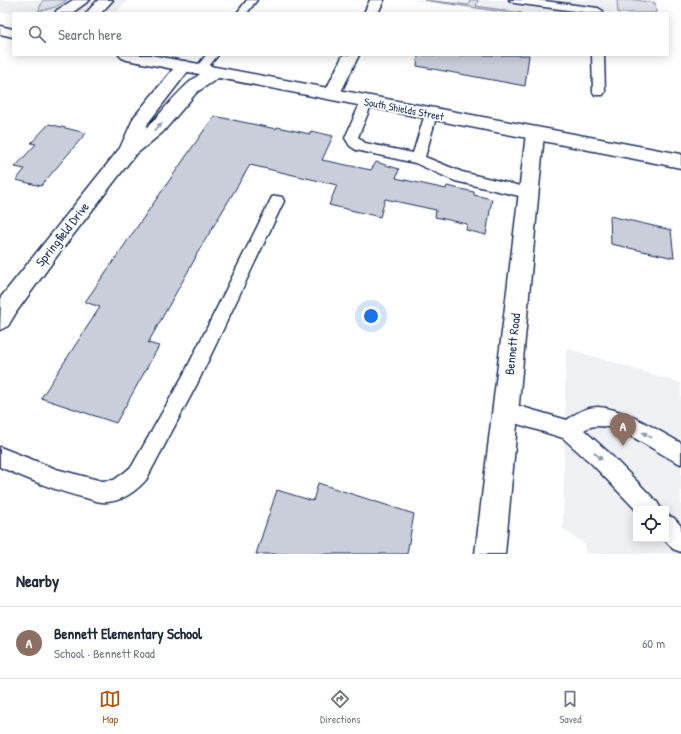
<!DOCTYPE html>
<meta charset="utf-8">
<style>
:root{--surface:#fff;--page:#f2f2f3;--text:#1f2937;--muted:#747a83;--line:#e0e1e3;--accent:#b45309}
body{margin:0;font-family:"Patrick Hand",sans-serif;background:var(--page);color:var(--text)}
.controls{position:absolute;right:12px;bottom:12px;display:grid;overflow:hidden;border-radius:0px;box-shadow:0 2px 10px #0003}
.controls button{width:36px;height:36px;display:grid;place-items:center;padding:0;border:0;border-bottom:1px solid var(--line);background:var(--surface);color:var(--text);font:20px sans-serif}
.you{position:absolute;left:371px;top:316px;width:14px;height:14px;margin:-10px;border:3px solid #fff;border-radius:50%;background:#1a73e8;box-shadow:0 0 0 6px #1a73e833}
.badge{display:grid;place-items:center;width:26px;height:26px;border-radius:50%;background:var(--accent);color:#fff;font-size:13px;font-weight:700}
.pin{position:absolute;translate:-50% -33px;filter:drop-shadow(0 1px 2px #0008)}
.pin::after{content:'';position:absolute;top:21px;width:14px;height:12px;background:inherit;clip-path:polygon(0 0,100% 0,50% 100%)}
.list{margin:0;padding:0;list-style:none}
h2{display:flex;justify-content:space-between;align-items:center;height:52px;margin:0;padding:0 16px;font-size:17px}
h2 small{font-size:13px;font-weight:400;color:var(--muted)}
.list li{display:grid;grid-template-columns:26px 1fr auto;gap:12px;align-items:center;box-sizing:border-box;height:72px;padding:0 16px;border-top:1px solid var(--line)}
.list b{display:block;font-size:15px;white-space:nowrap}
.list p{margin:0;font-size:13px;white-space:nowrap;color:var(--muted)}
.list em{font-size:13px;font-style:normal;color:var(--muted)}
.icon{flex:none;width:22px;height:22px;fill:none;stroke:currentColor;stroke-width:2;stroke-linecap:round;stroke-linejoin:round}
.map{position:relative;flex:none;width:681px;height:554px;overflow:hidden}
.search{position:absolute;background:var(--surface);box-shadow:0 2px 10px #0003;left:12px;right:12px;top:12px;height:44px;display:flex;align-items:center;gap:10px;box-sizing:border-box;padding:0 14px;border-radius:0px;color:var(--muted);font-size:15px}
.sheet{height:124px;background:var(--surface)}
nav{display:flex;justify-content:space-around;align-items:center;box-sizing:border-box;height:56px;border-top:1px solid var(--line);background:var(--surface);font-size:11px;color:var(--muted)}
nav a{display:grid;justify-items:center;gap:2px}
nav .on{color:var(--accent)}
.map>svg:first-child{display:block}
.built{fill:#eff0f4;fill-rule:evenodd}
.green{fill:#dee1e7;stroke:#7c88a2}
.building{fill:#caceda;stroke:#1b2f5e}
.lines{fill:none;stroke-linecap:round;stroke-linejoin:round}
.service-casing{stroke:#1b2f5e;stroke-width:3}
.minor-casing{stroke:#1b2f5e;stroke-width:3}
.primary-casing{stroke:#1b2f5e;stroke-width:3}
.service{fill:#fff;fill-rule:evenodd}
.minor{fill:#fff;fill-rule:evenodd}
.primary{fill:#fff;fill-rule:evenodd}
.oneway{fill:#8d97ae}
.labels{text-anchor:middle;stroke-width:3.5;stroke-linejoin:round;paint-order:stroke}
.far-street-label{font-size:11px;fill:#1b2f5e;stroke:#fff}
.street-label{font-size:13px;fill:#1b2f5e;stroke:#fff}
</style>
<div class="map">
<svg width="681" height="554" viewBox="0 0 681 554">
<rect width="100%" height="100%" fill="#fff"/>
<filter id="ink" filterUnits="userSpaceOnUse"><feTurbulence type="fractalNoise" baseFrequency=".025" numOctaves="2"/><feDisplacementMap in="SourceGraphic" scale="8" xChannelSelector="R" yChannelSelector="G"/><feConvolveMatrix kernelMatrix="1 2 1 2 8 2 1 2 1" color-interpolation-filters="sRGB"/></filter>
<g filter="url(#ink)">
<g class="built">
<path d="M 0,0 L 128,0 L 115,13 L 0,13 Z"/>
<path d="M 412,0 L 656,0 L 658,13 L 501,13 Z"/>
<path d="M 566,348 L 681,383 L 681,554 L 585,554 L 585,544 L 563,529 ZM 636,509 L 666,509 L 666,539 L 636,539 Z"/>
</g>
<g class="green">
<path d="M 43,0 L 67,0 L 55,7 L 38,12 Z"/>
<path d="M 424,0 L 469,5 L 470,0 L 478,0 L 476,6 L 522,13 L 510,13 Z"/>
<path d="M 617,0 L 636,0 L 655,3 L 656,13 L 618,13 Z"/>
</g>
<g class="building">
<path d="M 418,55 L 529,55 L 525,86 L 417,66 Z"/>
<path d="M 214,116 L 276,129 L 277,127 L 310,134 L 311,131 L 333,136 L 322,160 L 371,170 L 376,162 L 399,169 L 396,178 L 446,189 L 447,186 L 474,192 L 474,195 L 492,199 L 486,235 L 466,230 L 467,224 L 435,217 L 436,210 L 385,199 L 380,217 L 329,205 L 337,185 L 250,165 L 195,257 L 196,257 L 148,343 L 159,346 L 116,423 L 41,398 L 100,307 L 85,302 Z"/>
<path d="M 49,124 L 86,133 L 41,186 L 16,180 L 25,169 L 15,167 L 36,144 L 31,143 Z"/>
<path d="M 610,216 L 671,230 L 674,258 L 611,244 Z"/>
<path d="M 318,483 L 414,514 L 407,554 L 256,554 L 277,490 L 313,501 Z"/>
</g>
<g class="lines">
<g class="service-casing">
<g id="service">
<path d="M 247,0 L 257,0 L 247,13 L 237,13 Z"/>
<path d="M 509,0 L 537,0 L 598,8 L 603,11 L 602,13 L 590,13 L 514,3 Z"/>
<path d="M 206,55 L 218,55 L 205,71 L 197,71 L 195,69 Z"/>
<path d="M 592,55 L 604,55 L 605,92 L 603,95 L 595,95 L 593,92 Z"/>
<path d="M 367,97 L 371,98 L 373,101 L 358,137 L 365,143 L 413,153 L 425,114 L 427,111 L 431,110 L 435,111 L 437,114 L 425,157 L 462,172 L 533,189 L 535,193 L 533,197 L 528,198 L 455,181 L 415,163 L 356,150 L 350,146 L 345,138 L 361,101 L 363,98 Z"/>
<path d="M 277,196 L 282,197 L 284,201 L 197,384 L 146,480 C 136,491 123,501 107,502 C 100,503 93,500 86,498 C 56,491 28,479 0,467 L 0,447 L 56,469 L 102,481 L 114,480 L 125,472 L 132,466 L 185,372 L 270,201 L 272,197 Z"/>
<path d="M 505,402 L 567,420 C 576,413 586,407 598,407 C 626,409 657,430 681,443 L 681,464 C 658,455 608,413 584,430 L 607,451 L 657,502 L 661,509 L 636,510 L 593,465 L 563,438 L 498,418 L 496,411 L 498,404 Z"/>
<path d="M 666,515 L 674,518 L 681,526 L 681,552 L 673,549 L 664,539 L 666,539 Z"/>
</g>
</g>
<g class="minor-casing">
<g id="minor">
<path d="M 73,0 L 90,0 L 72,13 L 55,13 L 57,10 Z"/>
<path d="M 98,0 L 113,0 L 101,13 L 86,13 Z"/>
<path d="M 370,0 L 384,0 L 378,13 L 364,13 Z"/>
<path d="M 343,55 L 359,55 L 338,98 L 332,99 L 326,98 L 324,94 Z"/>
<path d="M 184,61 L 190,63 L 192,66 L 148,123 L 146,128 C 164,113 196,62 223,69 L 225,72 L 223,75 L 197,92 L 163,132 L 134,156 L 57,256 L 17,311 L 8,326 L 0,330 L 1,297 L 120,148 L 134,117 L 178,63 Z"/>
<path d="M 535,128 L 541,130 L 544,134 L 505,554 L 475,554 L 526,134 L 529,130 Z"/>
</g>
</g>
<g class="primary-casing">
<g id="primary">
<path d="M 0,26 L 13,29 L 13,37 L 0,34 Z"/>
<path d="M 119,55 L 151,55 L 681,154 L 681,168 L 127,60 L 122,58 Z"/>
</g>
</g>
<use href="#service" class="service"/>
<use href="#minor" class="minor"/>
<use href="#primary" class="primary"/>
</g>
<defs><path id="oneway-solid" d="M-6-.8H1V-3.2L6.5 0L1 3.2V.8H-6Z"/></defs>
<g class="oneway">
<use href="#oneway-solid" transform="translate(158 127) rotate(-45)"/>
<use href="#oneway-solid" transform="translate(647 435) rotate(-150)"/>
<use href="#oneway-solid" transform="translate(598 456) rotate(43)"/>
</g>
</g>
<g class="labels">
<g class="far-street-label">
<text transform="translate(404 109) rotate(11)" y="4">South Shields Street</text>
</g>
<g class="street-label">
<text transform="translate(62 234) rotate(-52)" y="5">Springfield Drive</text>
<text transform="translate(512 344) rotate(-84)" y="5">Bennett Road</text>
</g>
</g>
</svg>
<div class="controls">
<button><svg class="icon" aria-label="locate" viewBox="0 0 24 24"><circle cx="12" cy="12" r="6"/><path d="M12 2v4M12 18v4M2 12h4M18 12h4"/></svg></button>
</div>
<div class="you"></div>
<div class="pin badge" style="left:623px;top:446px;background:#8d6e63">A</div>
<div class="search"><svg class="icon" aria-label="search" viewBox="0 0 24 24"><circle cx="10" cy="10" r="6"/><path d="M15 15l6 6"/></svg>Search here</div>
</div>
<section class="sheet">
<h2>Nearby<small></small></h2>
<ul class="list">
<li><span class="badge" style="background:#8d6e63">A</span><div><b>Bennett Elementary School</b><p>School · Bennett Road</p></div><em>60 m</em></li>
</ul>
</section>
<nav>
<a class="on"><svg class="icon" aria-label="map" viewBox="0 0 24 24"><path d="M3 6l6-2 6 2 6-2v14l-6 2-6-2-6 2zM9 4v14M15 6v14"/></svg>Map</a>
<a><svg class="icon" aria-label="directions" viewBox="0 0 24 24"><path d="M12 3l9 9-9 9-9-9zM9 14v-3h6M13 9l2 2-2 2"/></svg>Directions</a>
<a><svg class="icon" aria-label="saved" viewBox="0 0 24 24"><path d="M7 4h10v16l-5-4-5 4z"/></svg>Saved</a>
</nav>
